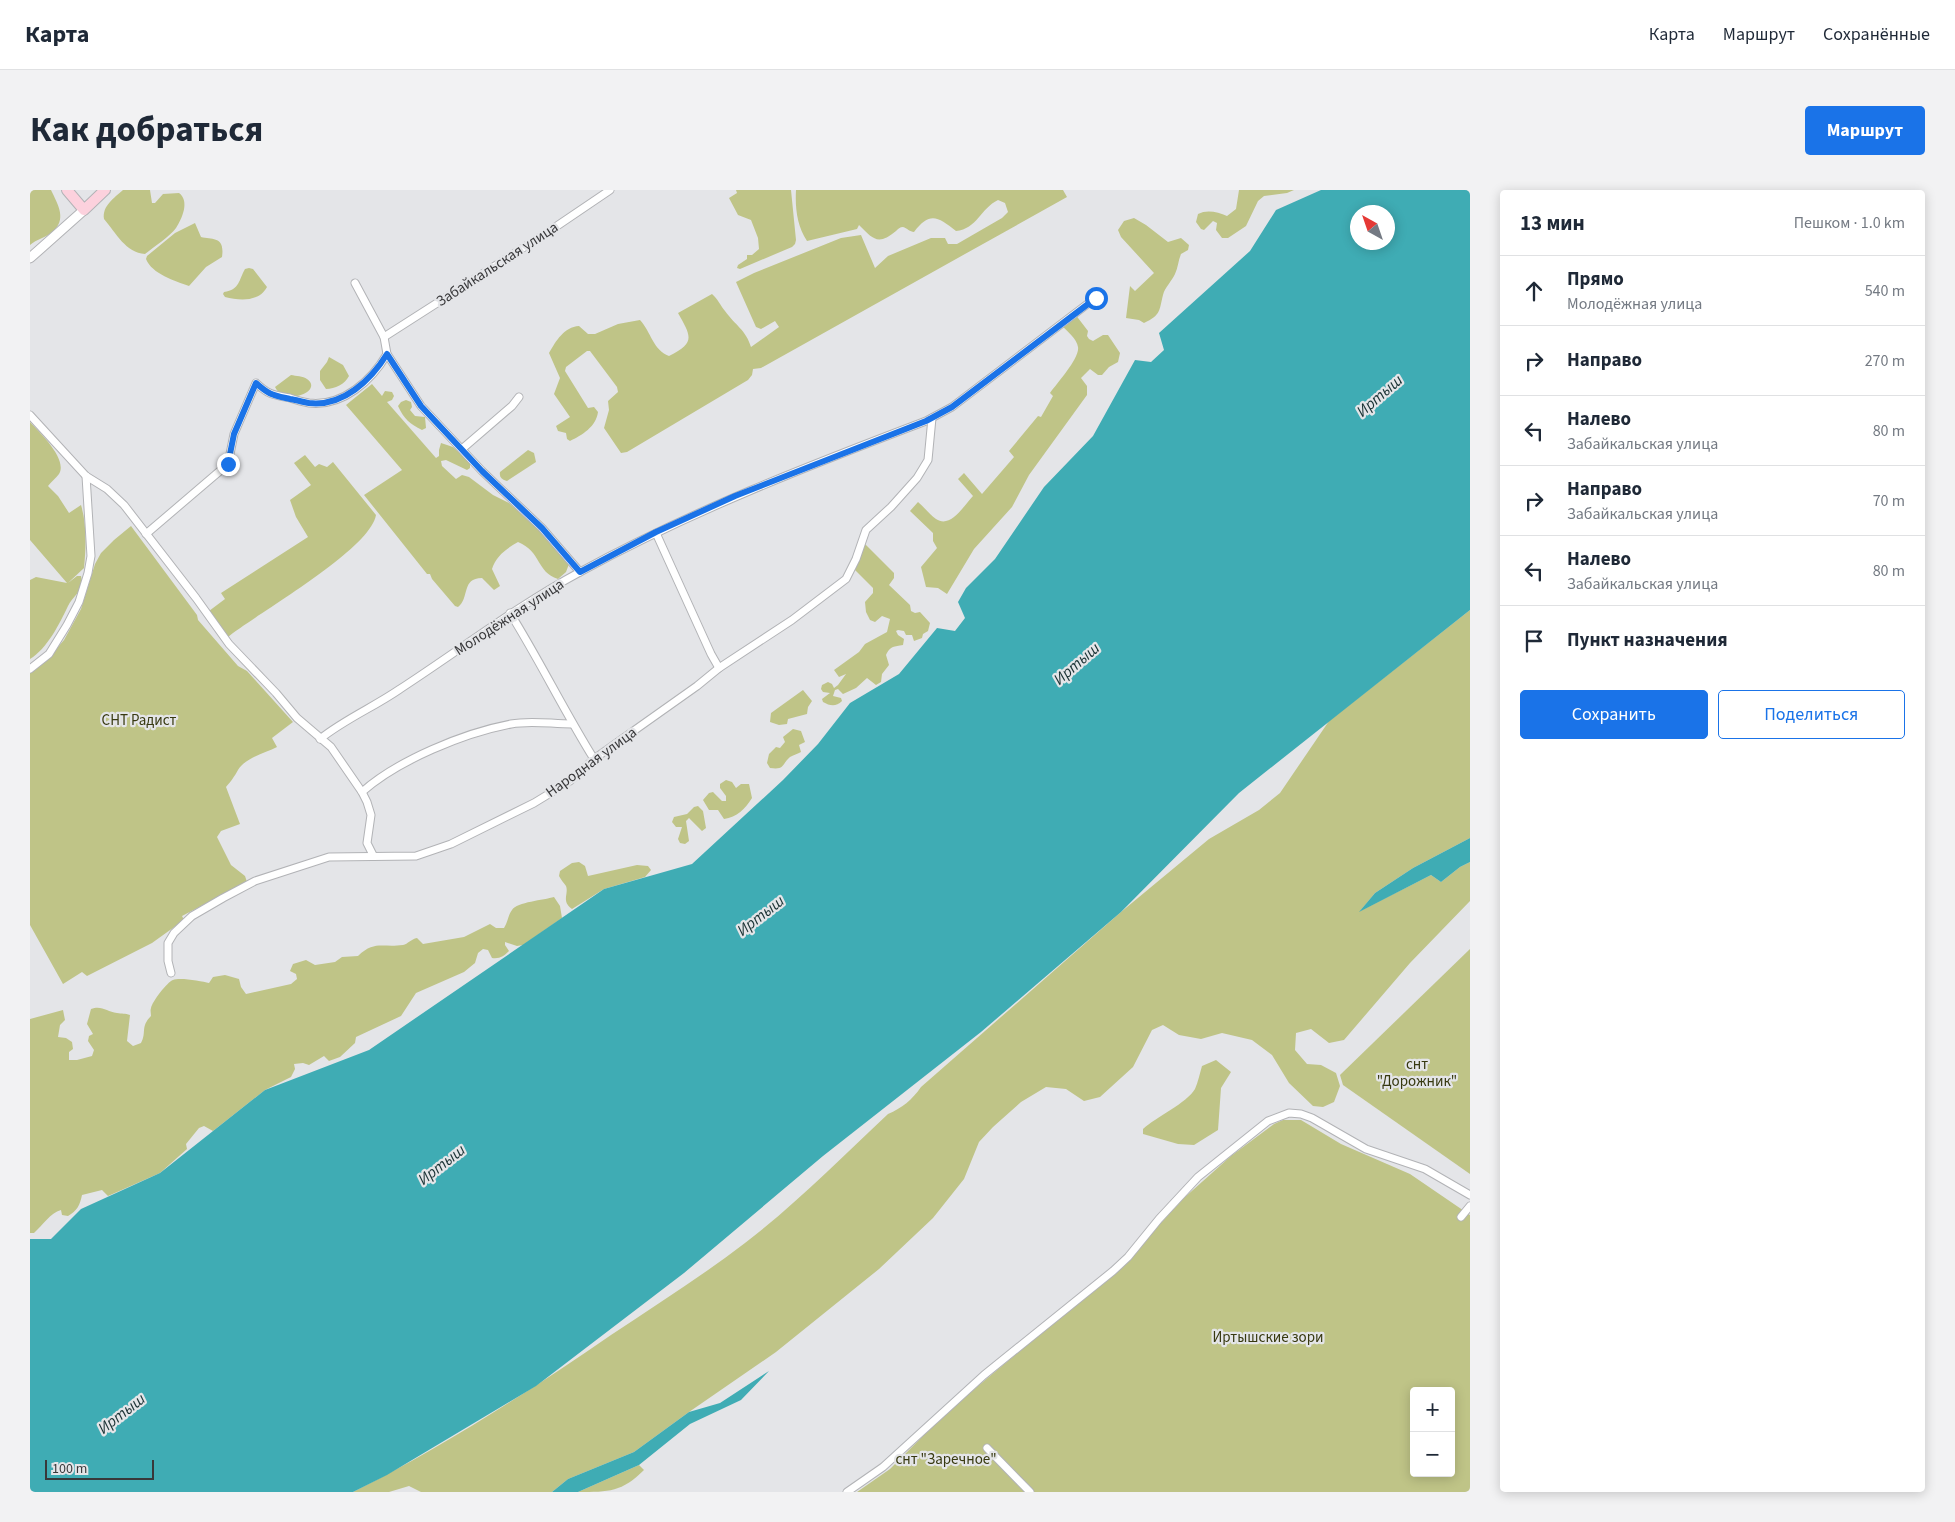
<!DOCTYPE html>
<html lang="ru">
<meta charset="utf-8">
<style>
:root{--surface:#fff;--page:#f2f2f3;--text:#1f2937;--muted:#747a83;--line:#e0e1e3;--accent:#1a73e8}
body{margin:0;font-family:"Source Sans 3",sans-serif;background:var(--page);color:var(--text)}
.controls{position:absolute;right:15px;bottom:15px;display:grid;overflow:hidden;border-radius:5px;box-shadow:0 2px 12px #0003}
.controls button{width:45px;height:45px;display:grid;place-items:center;padding:0;border:0;border-bottom:1px solid var(--line);background:var(--surface);color:var(--text);font:25px sans-serif}
.compass{position:absolute;left:1320px;top:15px;width:45px;height:45px;border-radius:50%;background:var(--surface);box-shadow:0 2px 12px #0003;rotate:320deg}
.scale{position:absolute;left:15px;bottom:12px;width:109px;box-sizing:border-box;padding-left:5px;border:2px solid #38383a;border-top:0;font-size:14px;line-height:18px;white-space:nowrap;color:#38383a;-webkit-text-stroke:4px #e4e5e8;paint-order:stroke}
.stop{position:absolute;width:15px;height:15px;margin:-11px;border:4px solid #1a73e8;border-radius:50%;background:#fff}
.stop.end{background:#1a73e8;border-color:#fff;box-shadow:0 1px 5px #0008}
.list{margin:0;padding:0;list-style:none}
h2{display:flex;justify-content:space-between;align-items:center;height:65px;margin:0;padding:0 20px;font-size:21px}
h2 small{font-size:16px;font-weight:400;color:var(--muted)}
.list li{display:grid;grid-template-columns:32px 1fr auto;gap:15px;align-items:center;box-sizing:border-box;height:70px;padding:0 20px;border-top:1px solid var(--line)}
.list b{display:block;font-size:19px;white-space:nowrap}
.list p{margin:0;font-size:16px;white-space:nowrap;color:var(--muted)}
.list em{font-size:16px;font-style:normal;color:var(--muted)}
.actions{display:flex;gap:10px;padding:15px 20px}
.actions a{flex:1;padding:11px 0;border:1px solid var(--accent);border-radius:5px;text-align:center;font-size:18px;color:var(--accent)}
.actions .main{background:var(--accent);color:#fff}
.icon{flex:none;width:28px;height:28px;fill:none;stroke:currentColor;stroke-width:2;stroke-linecap:round;stroke-linejoin:round}
.map{position:relative;flex:none;width:1440px;height:1302px;overflow:hidden;border-radius:5px}
header{display:flex;align-items:center;gap:30px;box-sizing:border-box;height:70px;padding:0 25px;background:var(--surface);border-bottom:1px solid var(--line)}
header strong{font-size:24px}
nav{display:flex;gap:28px;margin-inline-start:auto;font-size:18px}
.intro{display:flex;align-items:center;justify-content:space-between;box-sizing:border-box;height:120px;padding:0 30px}
h1{margin:0;font-size:35px}
.button{padding:12px 22px;border-radius:5px;background:var(--accent);color:#fff;font-size:18px;font-weight:700}
main{display:flex;gap:30px;padding:0 30px}
aside{flex:1;background:var(--surface);border-radius:5px;box-shadow:0 2px 12px #0003}
.map>svg:first-child{display:block}
.green{fill:#bfc487;fill-rule:evenodd}
.water{fill:#3facb4;fill-rule:evenodd}
.lines{fill:none;stroke-linecap:round;stroke-linejoin:round}
.minor-casing{stroke:#b2b3b6;stroke-width:9}
.tertiary-casing{stroke:#b2b3b6;stroke-width:11}
.secondary-casing{stroke:#b2b3b6;stroke-width:12}
.minor{stroke:#fff;stroke-width:7}
.tertiary{stroke:#fff;stroke-width:9}
.secondary{stroke:#fcd1dd;stroke-width:10}
.route{stroke:#1a73e8;stroke-width:6}
.labels{text-anchor:middle;stroke-width:4.5;stroke-linejoin:round;paint-order:stroke}
.street-label{font-size:15px;fill:#38383a;stroke:#e4e5e8}
.park-label{font-size:15px;fill:#373910;stroke:#e4e5e8}
.water-label{font-size:16px;font-style:italic;fill:#193133;stroke:#e4e5e8}
</style>
<header>
<strong>Карта</strong>
<nav><a>Карта</a><a>Маршрут</a><a>Сохранённые</a></nav>
</header>
<div class="intro"><h1>Как добраться</h1><a class="button">Маршрут</a></div>
<main>
<div class="map">
<svg width="1440" height="1302" viewBox="0 0 1440 1302">
<rect width="100%" height="100%" fill="#e4e5e8"/>
<g class="green">
<path d="M 0,0 L 21,0 C 28,15 38,30 21,43 C 14,48 7,49 0,55 Z"/>
<path d="M 93,0 L 120,0 L 122,13 L 125,13 L 133,4 L 149,3 C 160,11 152,29 146,38 C 140,46 124,57 115,64 C 96,63 86,43 74,29 C 72,16 84,8 93,0 Z"/>
<path d="M 706,0 L 761,0 L 766,50 L 765,54 L 762,57 L 710,79 L 707,78 L 708,75 L 717,69 L 717,65 L 722,65 L 729,59 L 728,48 L 721,30 L 708,25 L 699,8 L 707,3 Z"/>
<path d="M 766,0 L 1033,0 L 1037,7 L 731,178 L 723,179 L 722,185 L 718,190 L 597,262 L 591,263 L 574,238 L 579,220 L 578,211 L 588,202 L 587,197 L 560,161 L 557,161 L 536,177 L 535,181 L 558,218 L 564,217 L 568,222 C 566,237 552,245 540,251 L 537,249 L 536,243 L 528,241 L 526,236 L 540,227 L 524,204 L 530,188 L 519,163 C 526,151 534,137 549,136 L 558,144 L 565,144 L 588,134 L 610,130 C 621,142 623,160 639,166 C 666,153 661,146 648,123 L 682,104 C 688,109 690,115 695,121 C 705,135 716,140 721,157 L 749,137 L 745,131 L 731,139 L 726,137 L 706,92 L 724,83 L 811,48 L 831,45 L 845,78 L 858,66 L 901,48 L 915,48 L 918,54 L 927,54 L 972,28 L 978,22 L 975,13 L 968,10 C 951,18 947,39 926,41 C 908,27 900,21 884,42 C 880,42 877,38 873,37 C 870,37 868,39 866,41 C 848,56 843,49 829,35 L 827,39 L 777,51 C 767,36 765,18 766,0 Z"/>
<path d="M 1209,0 L 1264,0 L 1257,3 L 1234,6 L 1228,11 L 1216,36 L 1198,48 L 1192,48 L 1186,40 L 1187,33 L 1183,31 L 1174,40 L 1171,39 L 1166,32 L 1168,24 C 1177,19 1188,22 1197,26 L 1206,19 Z"/>
<path d="M 1104,28 L 1116,35 L 1138,52 L 1151,48 L 1159,55 L 1158,60 L 1151,64 C 1148,71 1148,78 1145,84 C 1142,91 1135,97 1133,105 C 1129,121 1131,125 1114,133 L 1109,130 L 1096,128 L 1100,96 L 1105,101 L 1124,83 L 1091,47 L 1088,40 L 1094,31 Z"/>
<path d="M 165,33 L 171,47 C 183,50 195,46 192,67 L 176,77 L 159,96 C 145,91 122,84 116,69 L 117,66 L 145,43 Z"/>
<path d="M 219,78 L 223,79 L 237,97 C 229,112 210,111 195,107 L 193,104 L 194,102 C 210,100 209,89 215,79 Z"/>
<path d="M 1045,124 L 1058,141 L 1057,146 L 1059,149 L 1063,151 L 1073,145 L 1078,145 L 1090,163 L 1088,172 L 1079,177 L 1072,185 L 1068,185 L 1060,179 L 1051,188 L 1057,196 L 1057,205 L 999,285 L 982,317 L 944,359 L 917,404 L 908,398 L 896,397 L 891,377 L 907,358 L 903,351 L 903,343 L 880,321 L 888,312 C 894,317 900,325 906,329 C 921,339 934,315 943,306 L 928,289 L 934,283 L 952,304 L 984,267 L 979,261 L 1008,226 L 1011,227 L 1023,206 L 1020,203 C 1027,193 1050,168 1048,157 C 1047,149 1037,141 1031,135 Z"/>
<path d="M 299,167 L 313,175 L 319,186 C 315,194 305,199 296,199 L 290,190 L 290,181 L 297,172 Z"/>
<path d="M 261,185 C 266,186 273,186 277,189 C 294,201 255,217 245,197 Z"/>
<path d="M 342,194 L 352,206 L 355,201 L 362,202 L 364,206 L 362,210 L 357,212 L 406,268 L 409,266 L 409,260 L 411,253 L 423,257 L 440,272 L 440,278 L 437,280 L 416,270 L 411,271 L 412,276 L 426,289 L 432,285 L 439,287 L 463,305 L 479,313 L 509,340 L 539,374 L 536,382 L 528,389 C 506,382 512,362 488,352 C 476,359 466,366 462,379 L 470,396 L 464,400 L 452,388 C 431,388 440,408 428,417 L 425,416 L 402,389 L 400,384 L 397,384 L 334,305 L 372,280 L 316,215 Z"/>
<path d="M 376,210 L 381,212 L 382,217 L 380,220 L 385,226 L 395,227 L 396,238 L 392,240 C 380,234 374,229 368,216 L 371,212 Z"/>
<path d="M 0,232 C 10,243 38,269 29,284 C 26,288 21,292 18,296 L 28,306 L 39,323 L 51,315 C 57,335 56,358 54,378 L 38,393 L 47,386 L 51,386 C 55,401 43,405 38,416 C 30,433 17,459 0,469 L 0,390 L 6,387 L 37,393 L 0,350 Z"/>
<path d="M 498,260 L 504,263 L 506,272 L 477,291 C 472,290 469,287 470,282 Z"/>
<path d="M 275,265 L 285,277 L 289,274 L 297,277 L 303,272 L 346,325 C 340,360 228,423 198,447 L 179,421 L 195,409 L 191,403 L 278,347 L 266,327 L 260,310 L 281,295 L 264,273 Z"/>
<path d="M 101,336 L 167,425 L 168,430 L 208,476 L 217,481 L 263,532 L 242,548 L 247,557 C 235,563 215,568 208,580 C 204,587 202,590 196,597 L 210,634 L 191,641 L 187,647 L 201,675 L 215,686 L 217,692 L 152,726 L 154,730 L 122,753 L 57,786 L 52,782 L 33,794 L 0,735 L 0,481 L 21,465 L 34,450 L 51,419 L 65,374 L 71,363 L 84,350 Z"/>
<path d="M 834,353 L 864,383 L 864,388 L 859,395 L 880,415 L 881,421 L 885,423 L 890,422 L 900,433 L 898,441 L 893,444 L 892,448 L 884,451 L 882,445 L 876,445 L 874,441 L 868,440 L 866,441 L 868,445 L 874,449 L 873,455 C 864,457 861,455 856,465 L 859,475 L 852,484 L 851,492 L 846,495 L 837,488 L 826,498 L 813,504 L 808,499 L 805,500 L 803,506 L 811,508 L 812,511 C 806,517 800,516 793,512 L 792,509 L 800,503 L 793,502 L 791,499 L 792,495 L 798,492 L 802,494 L 804,498 L 808,495 L 816,484 L 809,487 L 804,480 L 829,462 L 835,454 L 857,442 L 860,429 L 852,426 L 845,432 L 840,430 L 836,422 L 835,412 L 843,403 L 843,398 L 825,380 Z"/>
<path d="M 1440,420 L 1440,648 L 1383,678 L 1345,703 L 1330,721 L 1401,685 L 1411,692 L 1430,677 L 1440,672 L 1440,711 L 1380,773 L 1314,850 L 1299,853 L 1281,839 L 1266,843 L 1265,860 L 1277,874 L 1291,875 L 1306,883 L 1310,896 L 1304,912 L 1293,917 L 1283,916 L 1259,893 L 1242,865 L 1222,850 L 1192,843 L 1171,849 L 1149,845 L 1133,835 L 1122,840 L 1103,877 L 1070,907 L 1054,911 L 1036,899 L 1016,897 L 991,912 L 963,937 L 949,952 L 934,989 L 903,1028 L 849,1079 L 746,1162 L 659,1222 L 604,1262 L 538,1289 L 522,1302 L 391,1302 L 379,1296 L 359,1302 L 323,1302 C 413,1257 498,1202 581,1145 C 626,1115 672,1086 715,1053 C 766,1014 811,968 858,924 C 872,918 882,910 891,897 L 1091,722 L 1179,649 L 1229,620 L 1250,603 L 1299,531 Z"/>
<path d="M 773,500 L 782,511 L 778,517 L 777,524 L 758,529 L 757,534 L 749,535 L 740,532 L 741,523 Z"/>
<path d="M 763,539 L 771,541 L 775,552 L 769,555 L 771,562 C 768,564 763,565 760,567 C 751,575 755,580 740,578 L 737,573 L 739,564 L 746,557 L 750,558 L 755,552 L 753,547 Z"/>
<path d="M 696,590 L 702,592 L 706,598 L 711,594 L 719,594 L 722,608 C 715,619 707,627 694,629 L 688,620 L 679,620 L 673,610 L 679,603 L 683,602 L 692,611 L 696,611 L 696,606 L 690,598 L 690,594 Z"/>
<path d="M 668,616 L 673,621 L 676,638 L 672,641 L 659,628 L 656,631 L 659,651 L 655,654 L 650,653 L 648,649 L 652,637 L 646,637 L 642,632 L 644,627 L 657,624 L 664,617 Z"/>
<path d="M 549,672 L 555,676 L 558,686 L 607,675 L 618,676 L 621,680 L 615,687 L 574,699 L 542,719 C 531,711 539,704 536,696 C 534,693 531,690 529,686 L 530,681 L 542,673 Z"/>
<path d="M 524,707 L 530,716 L 532,728 L 493,755 L 487,756 L 475,752 L 475,755 L 479,761 C 474,766 470,769 462,768 L 458,760 L 453,759 L 448,763 L 445,773 L 434,782 L 386,803 L 371,826 L 326,847 L 325,853 L 310,867 L 299,871 L 294,866 L 279,875 L 273,873 L 264,874 L 265,879 L 261,887 L 235,900 L 183,941 L 174,936 L 169,938 L 156,954 L 157,959 L 130,983 L 78,1006 L 72,1000 L 52,1005 C 50,1015 47,1021 38,1026 L 32,1025 L 31,1020 C 20,1023 13,1035 4,1043 L 0,1043 L 0,829 L 33,820 L 35,830 L 30,835 L 28,847 L 36,848 L 42,852 L 43,859 L 39,862 L 39,870 L 47,870 L 62,866 L 64,860 L 58,851 L 59,846 L 63,844 L 57,834 L 61,819 C 72,815 77,822 87,823 C 92,824 95,823 100,825 L 97,851 L 103,856 L 111,853 C 117,842 110,837 121,826 C 121,823 120,821 121,818 C 122,812 137,792 143,790 C 149,787 172,791 179,793 L 183,787 L 195,785 L 209,789 L 211,797 L 216,804 L 261,794 L 267,789 L 266,784 L 260,781 L 263,774 L 276,770 L 285,775 L 305,772 L 312,767 L 328,766 C 345,750 352,758 373,755 C 378,754 381,749 387,748 L 393,754 L 434,747 L 460,734 L 466,738 L 474,738 C 478,732 478,725 482,720 C 487,712 514,710 524,707 Z"/>
<path d="M 1440,759 L 1440,984 L 1313,895 L 1310,885 Z"/>
<path d="M 1186,870 L 1201,882 L 1191,898 L 1188,940 L 1164,955 L 1148,954 L 1113,944 L 1113,939 C 1126,927 1157,913 1165,899 C 1168,892 1170,883 1172,876 Z"/>
<path d="M 1253,930 L 1271,930 L 1311,954 L 1380,984 L 1440,1025 L 1440,1302 L 827,1302 L 860,1279 L 917,1222 L 1091,1076 L 1154,1008 L 1201,966 L 1244,934 ZM 1384,1201 L 1421,1201 L 1421,1283 L 1384,1283 Z"/>
<path d="M 609,1275 L 614,1280 C 592,1302 579,1302 548,1302 Z"/>
</g>
<g class="water">
<path d="M 1291,0 L 1440,0 L 1440,420 L 1209,603 L 1091,722 L 951,842 L 793,966 L 654,1083 L 506,1196 L 357,1285 L 323,1302 L 0,1302 L 0,1049 L 21,1049 L 51,1019 L 130,983 L 235,900 L 339,860 L 574,699 L 662,674 L 753,590 L 788,554 L 820,513 L 869,484 L 907,438 L 925,441 L 935,428 L 928,412 L 936,398 L 965,369 L 1014,297 L 1063,246 L 1105,170 L 1121,172 L 1134,160 L 1129,143 L 1220,61 L 1246,20 ZM 1358,22 L 1358,52 L 1328,52 L 1328,22 Z"/>
<path d="M 1440,648 L 1440,672 L 1430,677 L 1411,692 L 1401,685 L 1329,722 L 1345,703 L 1383,678 Z"/>
<path d="M 739,1181 L 711,1210 L 660,1234 L 609,1275 L 548,1302 L 522,1302 L 538,1289 L 604,1262 L 659,1222 L 690,1213 Z"/>
</g>
<g class="lines">
<g class="minor-casing">
<g id="minor">
<path d="M 325,93 L 354,147 L 357,164 L 391,216 L 452,281 L 512,338 L 550,382"/>
<path d="M 354,147 L 521,40 L 580,0"/>
<path d="M 0,225 L 56,286 L 77,299 L 94,315 L 166,408 L 199,454 L 246,503 L 267,528 L 301,557 L 332,602 L 337,612 L 341,625 L 337,653 L 343,665"/>
<path d="M 432,259 L 482,216 L 489,207"/>
<path d="M 626,343 L 681,464 L 689,478"/>
<path d="M 116,344 L 198,274 L 204,244 L 226,193 C 239,205 243,205 260,208 C 266,210 273,212 279,213 C 313,217 342,190 357,164"/>
<path d="M 480,423 C 510,471 534,521 564,569"/>
<path d="M 0,479 L 19,464 L 37,435 L 49,412 L 58,383 L 61,366 L 56,286"/>
<path d="M 290,549 C 315,529 344,517 370,499 C 430,460 487,416 550,382 C 661,321 778,276 896,231 L 922,217 L 1068,106"/>
<path d="M 332,602 C 368,570 434,543 481,534 C 501,530 521,534 542,534"/>
<path d="M 141,783 L 138,771 L 138,753 L 144,743 L 162,726 L 193,708 L 225,691 L 299,667 L 386,666 L 421,654 L 504,613 L 540,591 L 564,569 L 667,496 L 689,478 L 762,430 L 816,389 L 826,369 L 836,340 L 861,317 L 887,288 L 898,270 L 902,228"/>
<path d="M 1431,1027 L 1440,1016"/>
<path d="M 957,1258 L 1000,1302"/>
<path d="M 817,1302 L 853,1277 L 954,1185 L 1083,1081 L 1098,1067 L 1129,1029 L 1168,987 L 1238,931 L 1259,923 L 1271,924 L 1282,928 L 1336,959 L 1395,979 L 1440,1005"/>
</g>
</g>
<g class="tertiary-casing">
<path id="tertiary" d="M 0,68 L 54,20"/>
</g>
<g class="secondary-casing">
<path id="secondary" d="M 37,0 L 54,20 L 75,0"/>
</g>
<use href="#minor" class="minor"/>
<use href="#tertiary" class="tertiary"/>
<use href="#secondary" class="secondary"/>
</g>
<g class="lines">
<path class="route" d="M 198,274 L 204,244 L 226,193 C 239,205 243,205 260,209 C 266,210 273,212 279,213 C 313,217 341,190 357,164 L 391,216 L 452,281 L 512,338 L 550,382 L 626,342 L 705,306 L 896,231 L 922,217 L 1066,108"/>
</g>
<g class="labels">
<g class="street-label">
<text transform="translate(467 74) rotate(-33)" y="5">Забайкальская улица</text>
<text transform="translate(479 427) rotate(-33)" y="5">Молодёжная улица</text>
<text transform="translate(561 572) rotate(-36)" y="5">Народная улица</text>
</g>
<g class="park-label">
<text x="109" y="535">СНТ Радист</text>
<text x="1387" y="879">снт<tspan x="1387" dy="17">"Дорожник"</tspan></text>
<text x="1238" y="1152">Иртышские зори</text>
<text x="916" y="1274">снт "Заречное"</text>
</g>
<g class="water-label">
<text transform="translate(1349 205) rotate(-41)" y="6">Иртыш</text>
<text transform="translate(1046 473) rotate(-41)" y="6">Иртыш</text>
<text transform="translate(730 725) rotate(-38)" y="6">Иртыш</text>
<text transform="translate(411 974) rotate(-38)" y="6">Иртыш</text>
<text transform="translate(91 1223) rotate(-38)" y="6">Иртыш</text>
</g>
</g>
</svg>
<div class="controls">
<button>+</button>
<button>−</button>
</div>
<svg class="compass" viewBox="-18 -18 36 36"><path d="M0-13l5 13h-10z" fill="#e53935"/><path d="M0 13l5-13h-10z" fill="#747a83"/></svg>
<div class="scale">100 m</div>
<div class="stop" style="left:1066px;top:108px"></div>
<div class="stop end" style="left:198px;top:274px"></div>
</div>
<aside>
<h2>13 мин<small>Пешком · 1.0 km</small></h2>
<ul class="list">
<li><svg class="icon" aria-label="ahead" viewBox="0 0 24 24"><path d="M12 20V5M6 11l6-6 6 6"/></svg><div><b>Прямо</b><p>Молодёжная улица</p></div><em>540 m</em></li>
<li><svg class="icon" aria-label="right" viewBox="0 0 24 24"><path d="M7 20v-9h11M14 6l5 5-5 5"/></svg><div><b>Направо</b></div><em>270 m</em></li>
<li><svg class="icon" aria-label="left" viewBox="0 0 24 24"><path d="M17 20v-9H6M10 6l-5 5 5 5"/></svg><div><b>Налево</b><p>Забайкальская улица</p></div><em>80 m</em></li>
<li><svg class="icon" aria-label="right" viewBox="0 0 24 24"><path d="M7 20v-9h11M14 6l5 5-5 5"/></svg><div><b>Направо</b><p>Забайкальская улица</p></div><em>70 m</em></li>
<li><svg class="icon" aria-label="left" viewBox="0 0 24 24"><path d="M17 20v-9H6M10 6l-5 5 5 5"/></svg><div><b>Налево</b><p>Забайкальская улица</p></div><em>80 m</em></li>
<li><svg class="icon" aria-label="arrive" viewBox="0 0 24 24"><path d="M6 21V4h12l-3 4 3 4H6"/></svg><div><b>Пункт назначения</b></div></li>
</ul>
<div class="actions"><a class="main">Сохранить</a><a>Поделиться</a></div>
</aside>
</main>
